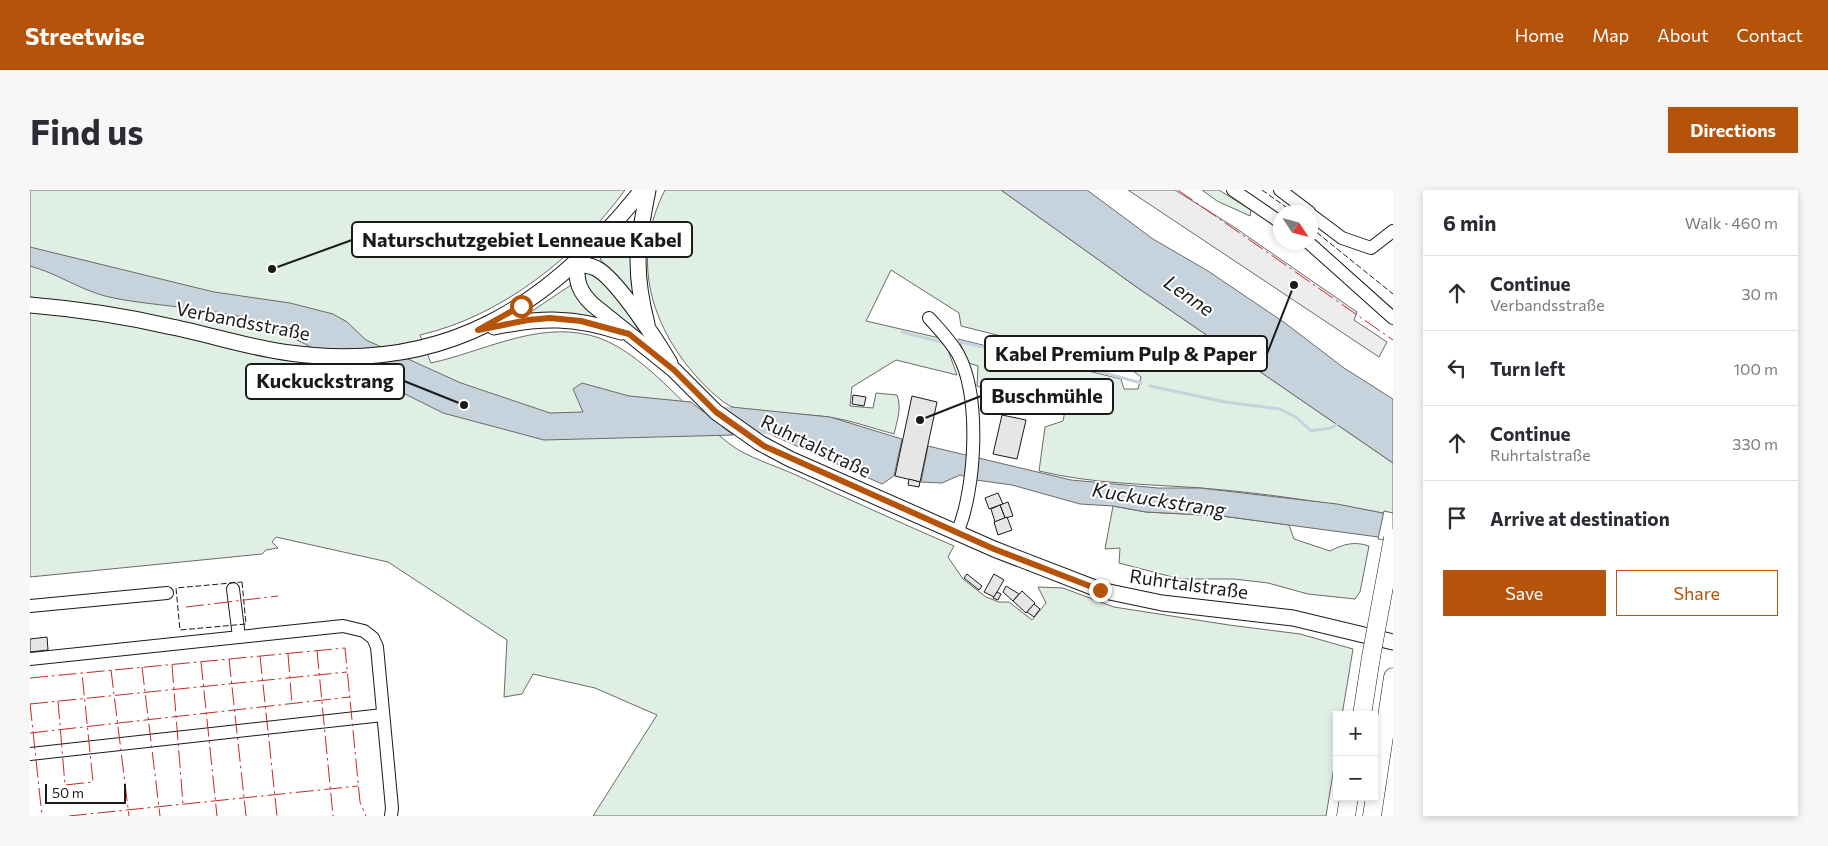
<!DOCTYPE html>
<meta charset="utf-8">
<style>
:root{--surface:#fff;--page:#f7f7f7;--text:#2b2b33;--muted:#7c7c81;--line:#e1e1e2;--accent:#b45309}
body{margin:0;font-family:Commissioner,sans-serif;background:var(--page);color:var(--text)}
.controls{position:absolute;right:15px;bottom:15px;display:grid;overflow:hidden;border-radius:0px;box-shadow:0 2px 8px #0003}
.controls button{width:45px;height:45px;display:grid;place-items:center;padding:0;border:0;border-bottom:1px solid var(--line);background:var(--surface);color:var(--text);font:25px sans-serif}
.compass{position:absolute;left:1243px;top:15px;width:45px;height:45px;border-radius:50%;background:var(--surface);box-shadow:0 2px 8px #0003;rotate:126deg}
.scale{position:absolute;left:15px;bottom:12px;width:81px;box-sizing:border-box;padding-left:5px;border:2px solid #1a1a1a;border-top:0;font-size:14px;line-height:18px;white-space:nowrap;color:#1a1a1a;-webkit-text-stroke:4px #fff;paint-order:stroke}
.stop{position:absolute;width:15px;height:15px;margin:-11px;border:4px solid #b45309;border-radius:50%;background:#fff}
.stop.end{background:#b45309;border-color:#fff;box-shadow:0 1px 5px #0008}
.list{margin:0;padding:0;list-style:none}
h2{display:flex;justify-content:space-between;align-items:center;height:65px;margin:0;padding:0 20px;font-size:21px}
h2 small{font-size:16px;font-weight:400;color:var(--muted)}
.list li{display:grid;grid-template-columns:32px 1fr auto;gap:15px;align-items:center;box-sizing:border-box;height:75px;padding:0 20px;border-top:1px solid var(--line)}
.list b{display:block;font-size:19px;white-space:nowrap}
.list p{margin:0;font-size:16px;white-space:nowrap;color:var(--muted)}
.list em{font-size:16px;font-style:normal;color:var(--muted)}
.actions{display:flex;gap:10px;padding:15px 20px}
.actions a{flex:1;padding:11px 0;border:1px solid var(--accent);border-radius:0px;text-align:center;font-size:18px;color:var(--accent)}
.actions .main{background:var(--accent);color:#fff}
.icon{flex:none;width:28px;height:28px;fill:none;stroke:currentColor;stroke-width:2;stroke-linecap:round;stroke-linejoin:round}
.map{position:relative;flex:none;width:1363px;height:626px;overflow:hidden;border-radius:0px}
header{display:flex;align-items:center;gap:30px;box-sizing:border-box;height:70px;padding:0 25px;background:var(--accent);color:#fff}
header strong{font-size:24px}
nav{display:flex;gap:28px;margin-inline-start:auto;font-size:18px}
.intro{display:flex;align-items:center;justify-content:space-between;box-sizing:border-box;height:120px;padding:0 30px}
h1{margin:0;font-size:35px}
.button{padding:12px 22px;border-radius:0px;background:var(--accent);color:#fff;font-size:18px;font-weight:700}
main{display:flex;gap:30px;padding:0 30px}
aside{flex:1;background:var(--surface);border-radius:0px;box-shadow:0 2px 8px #0003}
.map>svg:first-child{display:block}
.green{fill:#e0efe3;stroke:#6a6a6a}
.parking{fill:#ededed;stroke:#6a6a6a}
.water{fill:#c6d2dc;stroke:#6a6a6a}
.pier{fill:#fff;stroke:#6a6a6a}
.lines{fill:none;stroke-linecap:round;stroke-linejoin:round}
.stream{stroke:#c6d2dc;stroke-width:3}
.river{stroke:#c6d2dc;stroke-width:20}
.building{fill:#e6e6e6;stroke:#1a1a1a}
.minor-casing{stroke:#1a1a1a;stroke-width:14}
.major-casing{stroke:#1a1a1a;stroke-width:17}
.highway-casing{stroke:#1a1a1a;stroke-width:19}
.minor{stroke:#fff;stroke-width:12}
.major{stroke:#fff;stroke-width:15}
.highway{stroke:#fff;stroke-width:18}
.highway-bridge-casing{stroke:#1a1a1a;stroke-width:19;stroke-linecap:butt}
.highway-bridge{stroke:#fff;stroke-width:18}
.fence{stroke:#1a1a1a;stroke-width:1;stroke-dasharray:6 2.5;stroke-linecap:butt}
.power{stroke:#c62828;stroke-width:1;stroke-dasharray:18 4 2.5 4;stroke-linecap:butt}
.route{stroke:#b45309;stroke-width:6}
.labels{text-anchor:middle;stroke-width:4;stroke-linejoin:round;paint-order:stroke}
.street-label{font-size:19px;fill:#1a1a1a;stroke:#fff}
.water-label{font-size:20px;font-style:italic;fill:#1a1a1a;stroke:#fff}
.leader{fill:none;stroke:#1a1a1a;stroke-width:2}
.callout-dot{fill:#1a1a1a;stroke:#fff;stroke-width:2}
.callout{fill:#fff;stroke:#1a1a1a;stroke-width:2}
.callout-label{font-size:20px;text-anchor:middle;font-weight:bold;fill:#1a1a1a}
</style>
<header>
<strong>Streetwise</strong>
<nav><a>Home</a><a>Map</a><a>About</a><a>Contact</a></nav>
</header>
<div class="intro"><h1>Find us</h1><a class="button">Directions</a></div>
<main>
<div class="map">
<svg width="1363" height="626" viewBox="0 0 1363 626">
<rect width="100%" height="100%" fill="#fff"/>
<g class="green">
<path d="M 0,0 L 595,0 C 546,67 472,126 390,145 L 401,173 C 452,162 505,132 559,145 C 612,157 657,223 701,255 C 717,267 746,276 766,285 C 818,309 871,333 924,356 L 918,367 L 933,389 L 956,407 L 969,412 L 979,412 L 1002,430 L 1016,413 L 1008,397 L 1033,398 L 1084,417 L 1199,435 L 1270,444 L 1323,459 L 1312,525 L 1307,525 L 1307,559 L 1296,626 L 563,626 L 627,525 L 565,498 L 503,484 L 492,504 L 474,507 L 477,450 L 358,372 L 246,347 L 242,352 L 248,358 L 236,360 L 232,364 L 0,387 Z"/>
<path d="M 635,0 L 971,0 L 1108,98 L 1363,273 L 1363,325 C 1300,313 1235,303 1171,298 C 1116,294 1063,294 1009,281 L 1015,237 L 1033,231 L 1038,205 L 1001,197 L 988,211 L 947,196 L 948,176 L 939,173 L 928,149 L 1091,189 L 1094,199 L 1108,199 L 1111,187 L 1099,178 L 931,136 L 929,123 L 861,80 L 836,131 L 914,149 L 927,185 L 866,170 L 822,197 L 820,216 L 843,218 L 846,203 L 867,205 C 872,218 867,231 864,244 C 842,238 820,230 798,227 C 780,224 710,222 700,216 C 683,206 668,189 656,174 C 616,122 604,61 635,0 Z"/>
<path d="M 1172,0 L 1189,0 L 1221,20 L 1220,26 L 1187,11 Z"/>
<path d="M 603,31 L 605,31 L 607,111 L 570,69 Z"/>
<path d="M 558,82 L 574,88 L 612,145 L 569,114 L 552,88 Z"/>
<path d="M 541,95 L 571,129 L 500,125 L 502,121 Z"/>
<path d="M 1083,316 L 1116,322 L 1192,326 L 1259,335 L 1264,349 L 1300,361 C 1314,354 1324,351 1339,356 L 1330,402 L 1325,409 L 1278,404 L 1238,393 L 1204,389 L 1150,389 L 1089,373 L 1090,358 L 1075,359 Z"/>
</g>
<path class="parking" d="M 1098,0 L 1145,0 L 1204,37 L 1327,122 L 1324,130 L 1357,152 L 1349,167 Z"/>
<g class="water">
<path d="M 971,0 L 1057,0 L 1123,49 L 1178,81 L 1255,133 L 1314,178 L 1363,209 L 1363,273 L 1108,98 Z"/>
<path d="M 0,57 L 184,102 L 260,113 L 303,124 L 317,132 L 336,150 L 431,193 L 520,223 L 553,222 L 543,199 L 552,193 L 599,206 L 661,212 L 703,245 L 514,250 L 413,223 L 257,145 C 224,118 121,118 75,106 C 49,99 26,83 0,76 Z"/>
<path d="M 701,217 L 800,227 L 872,249 L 864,286 L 852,294 L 742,245 Z"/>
<path d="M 898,256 L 1041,290 L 1128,298 L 1170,298 L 1307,314 L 1363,325 L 1363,349 L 1192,326 L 1116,322 L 1083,316 L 1050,314 L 982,295 L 946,290 L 930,285 L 912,293 L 891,292 Z"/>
</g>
<path class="pier" d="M 1354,321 L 1363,323 L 1363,351 L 1348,349 Z"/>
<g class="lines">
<g class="stream">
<path d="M 872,142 L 915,153"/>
<path d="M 927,151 L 999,168 L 1064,180 L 1111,193"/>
<path d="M 1120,196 L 1195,212 L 1250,219 L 1266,227 L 1281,241 C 1291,238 1300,241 1309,233"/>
</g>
<path class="river" d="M 683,227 L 698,227 L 746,236"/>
</g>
<g class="building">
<path d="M 823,205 L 836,207 L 834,216 L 822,214 Z"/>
<path d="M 882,206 L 907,212 L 890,292 L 865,286 Z"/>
<path d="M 972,225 L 996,230 L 987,269 L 963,264 Z"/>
<path d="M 879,289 L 890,292 L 889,297 L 878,295 Z"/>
<path d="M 968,303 L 973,314 L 959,319 L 955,308 Z"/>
<path d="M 978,312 L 983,326 L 975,328 L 970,315 Z"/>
<path d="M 970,315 L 975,328 L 965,332 L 961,319 Z"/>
<path d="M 977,327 L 982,340 L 968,345 L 964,332 Z"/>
<path d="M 937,384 L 952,396 L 949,400 L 934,388 Z"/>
<path d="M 964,384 L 974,390 L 964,407 L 954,402 Z"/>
<path d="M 976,396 L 989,404 L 983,411 L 973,402 Z"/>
<path d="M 992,401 L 1005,413 L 996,423 L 983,411 Z"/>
<path d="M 967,402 L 971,404 L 968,410 L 963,408 Z"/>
<path d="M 1004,414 L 1010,419 L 1004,427 L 997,422 Z"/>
<path d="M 17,447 L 18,460 L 0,462 L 0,449 Z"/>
</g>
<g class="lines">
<g class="minor-casing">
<g id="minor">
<path d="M 1203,0 L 1250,32"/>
<path d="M 1250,0 L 1279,22"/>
<path d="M 1280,24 L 1312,48 L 1341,58 L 1363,41"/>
<path d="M 1278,52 L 1363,128"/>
<path d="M 899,128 C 909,139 920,150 928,164 C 951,206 946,299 927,343"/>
<path d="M 203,399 L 209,447"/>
<path d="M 0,416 L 137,403"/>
<path d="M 0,469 L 313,436 L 334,441 L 343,448 L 347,457 L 362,618 L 361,626"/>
<path d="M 0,564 L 353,525"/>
</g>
</g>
<g class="major-casing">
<g id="major">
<path d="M 547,74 C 546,92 549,101 562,114 L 644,180 L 686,222 L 730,253 L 760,269 L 964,359 L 1070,400 L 1132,413 L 1263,428 L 1363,452"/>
<path d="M 547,74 C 554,75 562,75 569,80 C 589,93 627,151 640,173"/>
<path d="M 0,115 C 48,119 95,126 142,137 C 182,145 220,158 260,163 C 415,184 520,116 612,0"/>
<path d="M 617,134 C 603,79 607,55 618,0"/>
<path d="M 464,137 C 512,127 544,127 591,142"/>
</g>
</g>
<g class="highway-casing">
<g id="highway">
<path d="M 1332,525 L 1341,467"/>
<path d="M 1316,626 L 1319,607"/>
<path d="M 1342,626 L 1363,487"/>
</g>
</g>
<use href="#minor" class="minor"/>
<use href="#major" class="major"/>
<use href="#highway" class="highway"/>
<g class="highway-bridge-casing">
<path id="highway-bridge" d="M 1341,467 L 1363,348"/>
</g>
<use href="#highway-bridge" class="highway-bridge"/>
<g class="fence">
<path d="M 1232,0 L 1263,22"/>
<path d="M 1280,37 L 1363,104"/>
<path d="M 212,392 L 216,434 L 150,440 L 146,398 Z"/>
</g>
<g class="power">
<path d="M 1148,0 L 1363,150"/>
<path d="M 156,417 L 248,406"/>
<path d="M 287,461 L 303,626"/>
<path d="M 258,464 L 262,514"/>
<path d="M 230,466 L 247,626"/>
<path d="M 199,469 L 216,626"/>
<path d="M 171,472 L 187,626"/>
<path d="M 142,475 L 153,614"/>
<path d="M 112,477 L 130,626"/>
<path d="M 81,480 L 99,626"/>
<path d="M 0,488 L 315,458 L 330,612 L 336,626"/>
<path d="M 28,511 L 35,595 L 63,592 L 52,483"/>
<path d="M 0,513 L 12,626"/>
<path d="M 0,514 L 317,482"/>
<path d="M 0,543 L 320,507"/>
<path d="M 39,626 L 328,596"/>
</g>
</g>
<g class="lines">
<path class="route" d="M 491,116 L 448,140 L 498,130 L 520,128 L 551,131 L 599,144 L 644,180 L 686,222 L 734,256 L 964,359 L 1070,400"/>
</g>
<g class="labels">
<g class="street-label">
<text transform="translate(213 131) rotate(11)" y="7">Verbandsstraße</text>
<text transform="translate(786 256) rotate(26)" y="7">Ruhrtalstraße</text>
<text transform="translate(1159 394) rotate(8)" y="7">Ruhrtalstraße</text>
</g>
<g class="water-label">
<text transform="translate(1159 106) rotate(35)" y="7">Lenne</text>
<text transform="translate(1129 310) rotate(9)" y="7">Kuckuckstrang</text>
</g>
</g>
<path class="leader" d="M242 79L322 50M1264 95L1237 164M434 215L374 191M890 230L951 206"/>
<g class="callout-dot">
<circle cx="242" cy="79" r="5"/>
<circle cx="1264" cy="95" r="5"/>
<circle cx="434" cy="215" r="5"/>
<circle cx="890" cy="230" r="5"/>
</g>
<g class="callout">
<rect x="322" y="32" width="340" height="35" rx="5"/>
<rect x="955" y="146" width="282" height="35" rx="5"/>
<rect x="216" y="174" width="158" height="35" rx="5"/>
<rect x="951" y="189" width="132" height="35" rx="5"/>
</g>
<g class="callout-label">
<text x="492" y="57">Naturschutzgebiet Lenneaue Kabel</text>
<text x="1096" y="171">Kabel Premium Pulp &amp; Paper</text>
<text x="295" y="198">Kuckuckstrang</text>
<text x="1017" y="213">Buschmühle</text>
</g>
</svg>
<div class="controls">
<button>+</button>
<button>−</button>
</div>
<svg class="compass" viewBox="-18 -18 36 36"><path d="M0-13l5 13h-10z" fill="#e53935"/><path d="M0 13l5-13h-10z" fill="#7c7c81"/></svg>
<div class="scale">50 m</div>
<div class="stop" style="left:491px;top:116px"></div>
<div class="stop end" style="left:1070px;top:400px"></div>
</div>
<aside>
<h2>6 min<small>Walk · 460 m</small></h2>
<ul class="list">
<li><svg class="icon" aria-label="ahead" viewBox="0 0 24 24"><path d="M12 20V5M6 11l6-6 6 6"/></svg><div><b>Continue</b><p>Verbandsstraße</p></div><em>30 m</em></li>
<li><svg class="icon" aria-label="left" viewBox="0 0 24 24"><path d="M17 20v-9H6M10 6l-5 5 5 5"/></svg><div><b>Turn left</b></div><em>100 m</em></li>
<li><svg class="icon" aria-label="ahead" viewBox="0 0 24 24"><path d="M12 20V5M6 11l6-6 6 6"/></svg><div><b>Continue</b><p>Ruhrtalstraße</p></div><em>330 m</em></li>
<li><svg class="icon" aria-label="arrive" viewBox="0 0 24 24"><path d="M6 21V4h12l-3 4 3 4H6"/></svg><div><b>Arrive at destination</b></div></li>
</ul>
<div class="actions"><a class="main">Save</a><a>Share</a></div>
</aside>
</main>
